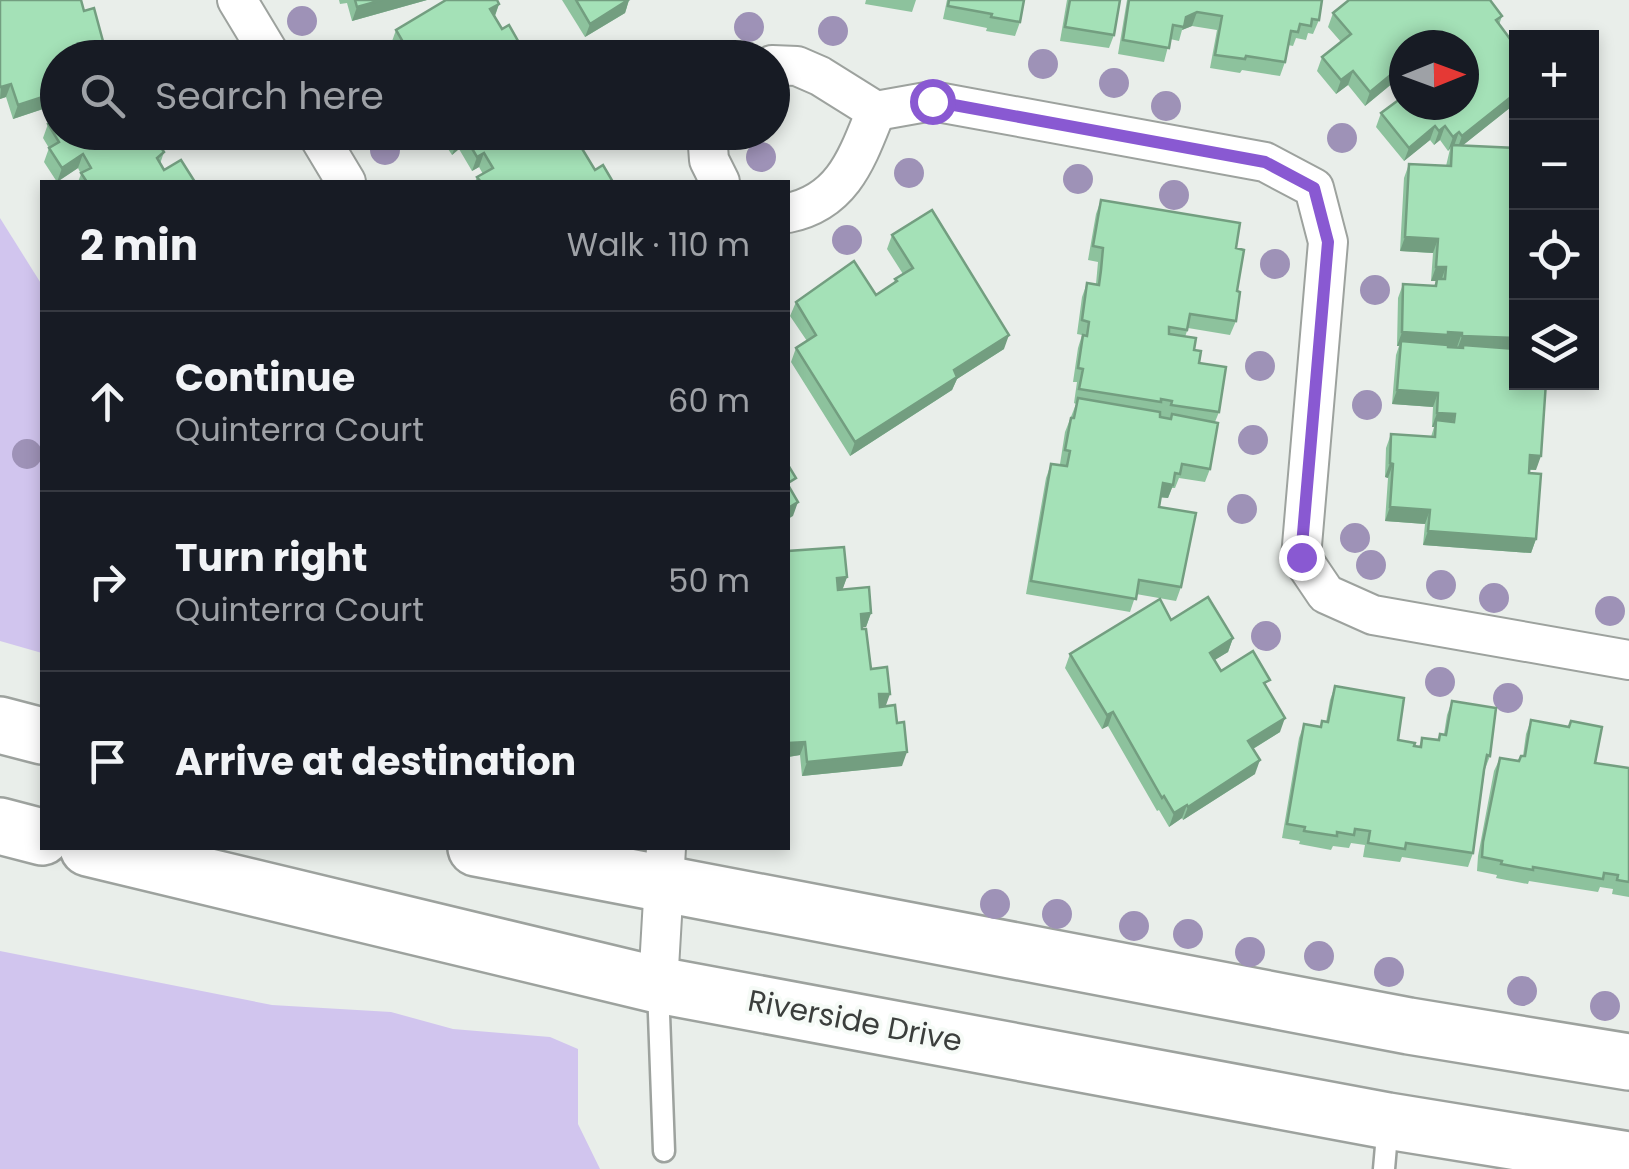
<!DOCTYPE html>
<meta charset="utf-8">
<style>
:root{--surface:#171b24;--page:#242831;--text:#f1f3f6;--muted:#9ea1a6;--line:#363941}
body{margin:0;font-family:Poppins,sans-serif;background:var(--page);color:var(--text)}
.controls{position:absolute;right:30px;top:30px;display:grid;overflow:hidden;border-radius:0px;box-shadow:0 5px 15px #0003}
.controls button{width:90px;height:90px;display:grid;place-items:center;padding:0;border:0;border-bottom:2px solid var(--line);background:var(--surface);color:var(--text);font:50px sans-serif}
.compass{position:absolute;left:1389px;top:30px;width:90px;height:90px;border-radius:50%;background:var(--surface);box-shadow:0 5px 15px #0003;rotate:89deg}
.stop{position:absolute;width:30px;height:30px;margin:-22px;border:8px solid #8959d2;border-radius:50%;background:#fff}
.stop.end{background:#8959d2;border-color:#fff;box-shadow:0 2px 10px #0008}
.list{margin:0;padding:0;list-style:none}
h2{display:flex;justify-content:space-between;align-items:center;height:130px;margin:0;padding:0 40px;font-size:42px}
h2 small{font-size:32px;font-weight:400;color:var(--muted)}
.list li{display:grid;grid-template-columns:65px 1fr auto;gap:30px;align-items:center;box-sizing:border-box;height:180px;padding:0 40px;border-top:2px solid var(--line)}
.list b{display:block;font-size:38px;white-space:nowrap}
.list p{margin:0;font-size:32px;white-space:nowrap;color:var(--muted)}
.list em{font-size:32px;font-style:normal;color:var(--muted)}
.icon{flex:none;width:55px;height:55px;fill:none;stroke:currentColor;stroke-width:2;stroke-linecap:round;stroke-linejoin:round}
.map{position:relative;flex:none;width:1629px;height:1169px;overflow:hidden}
.search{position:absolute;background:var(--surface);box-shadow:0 5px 15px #0003;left:40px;top:40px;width:750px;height:110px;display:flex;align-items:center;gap:25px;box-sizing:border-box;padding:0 35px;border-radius:55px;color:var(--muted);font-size:38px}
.panel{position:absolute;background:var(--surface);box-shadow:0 5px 15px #0003;left:40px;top:180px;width:750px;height:670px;border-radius:0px}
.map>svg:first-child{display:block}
.green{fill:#d1c5ee}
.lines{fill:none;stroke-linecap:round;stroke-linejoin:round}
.service-casing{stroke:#9da29e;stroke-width:25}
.minor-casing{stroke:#9da29e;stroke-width:42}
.primary-casing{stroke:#9da29e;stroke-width:60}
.service{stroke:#fff;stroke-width:20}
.minor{stroke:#fff;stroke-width:38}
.primary{stroke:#fff;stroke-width:55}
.tree{fill:#9e92b7}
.wall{fill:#8dc29d}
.shaded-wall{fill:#739e80}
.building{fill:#a4e1b7;stroke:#739e80;stroke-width:2.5}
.route{stroke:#8959d2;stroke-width:12}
.labels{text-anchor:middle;stroke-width:8;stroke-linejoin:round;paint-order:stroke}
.street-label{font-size:30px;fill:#3b3e3c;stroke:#f6fbf7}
</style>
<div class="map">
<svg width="1629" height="1169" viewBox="0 0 1629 1169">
<rect width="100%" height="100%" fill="#e9eeea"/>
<g class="green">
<path d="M 0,218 L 42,285 L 42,653 L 0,641 Z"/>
<path d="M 0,951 L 272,1005 L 391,1012 L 453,1029 L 550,1037 L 578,1049 L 578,1124 L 600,1169 L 0,1169 Z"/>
</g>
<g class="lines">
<g class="service-casing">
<g id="service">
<path d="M 658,987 L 664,1151"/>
<path d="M 1384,1169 L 1388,1123"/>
</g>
</g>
<g class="minor-casing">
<g id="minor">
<path d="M 237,0 L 272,58"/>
<path d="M 772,65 L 797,66 L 820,76 L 876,111 L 932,101 L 1265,162 L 1314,188 L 1328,242 L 1301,557 L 1326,594 L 1373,615 L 1629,660"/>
<path d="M 316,132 L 346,182"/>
<path d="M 707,132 L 709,160 L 720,182"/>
<path d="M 788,213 C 843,202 857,158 876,111"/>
<path d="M 658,985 L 666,848"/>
</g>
</g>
<g class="primary-casing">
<g id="primary">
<path d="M 0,725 L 42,736"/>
<path d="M 0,826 L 42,837"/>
<path d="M 88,848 L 658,985 L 1388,1121 L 1629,1160"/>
<path d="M 476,848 L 1409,1026 L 1629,1062"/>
</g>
</g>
<use href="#service" class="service"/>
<use href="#minor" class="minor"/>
<use href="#primary" class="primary"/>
</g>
<g class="tree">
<circle cx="302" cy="21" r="15"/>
<circle cx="749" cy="27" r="15"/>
<circle cx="833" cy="31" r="15"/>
<circle cx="1043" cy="64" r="15"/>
<circle cx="1114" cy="83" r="15"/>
<circle cx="1166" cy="106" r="15"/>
<circle cx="1342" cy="138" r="15"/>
<circle cx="385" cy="150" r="15"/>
<circle cx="761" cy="157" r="15"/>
<circle cx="909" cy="173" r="15"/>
<circle cx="1078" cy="179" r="15"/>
<circle cx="1174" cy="195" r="15"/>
<circle cx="847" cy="240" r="15"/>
<circle cx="1275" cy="264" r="15"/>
<circle cx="1375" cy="290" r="15"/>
<circle cx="1260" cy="366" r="15"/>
<circle cx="1367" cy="405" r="15"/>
<circle cx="1253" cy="440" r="15"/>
<circle cx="27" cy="454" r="15"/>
<circle cx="1242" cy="509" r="15"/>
<circle cx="1355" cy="538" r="15"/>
<circle cx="1371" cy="565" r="15"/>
<circle cx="1441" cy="585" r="15"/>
<circle cx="1494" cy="598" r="15"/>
<circle cx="1610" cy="611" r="15"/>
<circle cx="1266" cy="636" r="15"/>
<circle cx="1440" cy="682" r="15"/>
<circle cx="1508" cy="698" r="15"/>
<circle cx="995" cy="904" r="15"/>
<circle cx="1057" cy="914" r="15"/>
<circle cx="1134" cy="926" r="15"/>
<circle cx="1188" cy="934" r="15"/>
<circle cx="1250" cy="952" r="15"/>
<circle cx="1319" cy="956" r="15"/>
<circle cx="1389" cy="972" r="15"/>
<circle cx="1522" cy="991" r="15"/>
<circle cx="1605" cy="1006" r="15"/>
</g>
<g class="wall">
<path d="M 0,0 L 84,11 L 107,58 L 58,58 L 58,104 L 13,119 L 6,97 L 0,99 Z"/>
<path d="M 339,0 L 427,0 L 352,21 L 347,3 L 340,4 Z"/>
<path d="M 562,0 L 629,0 L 625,13 L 585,37 Z"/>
<path d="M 866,0 L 916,0 L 912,12 L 865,4 Z"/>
<path d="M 947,0 L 1024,0 L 1020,22 L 1015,36 L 986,31 L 987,28 L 943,19 Z"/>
<path d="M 1067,0 L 1120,0 L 1114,35 L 1109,48 L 1060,41 Z"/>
<path d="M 1127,0 L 1322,0 L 1319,20 L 1313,34 L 1308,33 L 1306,40 L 1296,38 L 1293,46 L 1288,45 L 1285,62 L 1280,76 L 1242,70 L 1240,73 L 1210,68 L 1217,30 L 1192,26 L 1182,30 L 1179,41 L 1170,39 L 1164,62 L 1118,54 Z"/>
<path d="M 499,4 L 495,16 L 502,29 L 526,55 L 397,53 L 391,44 L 396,30 Z"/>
<path d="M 1333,13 L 1502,16 L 1499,25 L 1516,103 L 1463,145 L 1536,470 L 1530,470 L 1536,539 L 1531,553 L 1423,545 L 1425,524 L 1385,521 L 1388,478 L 1385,477 L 1386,448 L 1391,434 L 1431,437 L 1434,427 L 1432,427 L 1433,407 L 1392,404 L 1396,355 L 1399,346 L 1397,346 L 1398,298 L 1403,284 L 1434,286 L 1436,281 L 1431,281 L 1433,253 L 1400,251 L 1404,178 L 1409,164 L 1446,166 L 1450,149 L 1448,151 L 1440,140 L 1434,145 L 1430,140 L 1404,161 L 1376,127 L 1381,113 L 1464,105 L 1404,45 L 1404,94 L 1394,82 L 1365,106 L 1348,85 L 1336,94 L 1317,71 L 1322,57 L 1341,42 L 1328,27 Z"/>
<path d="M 48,124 L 168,143 L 161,147 L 164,152 L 160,164 L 164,170 L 195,182 L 78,182 L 81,174 L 78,168 L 57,182 L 44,162 L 49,148 L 43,138 Z"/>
<path d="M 440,132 L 566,132 L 563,136 L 567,143 L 595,170 L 613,182 L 475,182 L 477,177 L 483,174 L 479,167 L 472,171 L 459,149 L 452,155 L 439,135 Z"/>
<path d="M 1101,200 L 1236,248 L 1237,291 L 1236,321 L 1230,335 L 1188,328 L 1185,337 L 1194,350 L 1219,412 L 1215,422 L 1210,469 L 1205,482 L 1179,478 L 1175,488 L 1172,488 L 1168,498 L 1160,497 L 1159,507 L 1181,587 L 1176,601 L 1136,594 L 1130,612 L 1026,594 L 1046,478 L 1051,464 L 1064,466 L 1060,464 L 1065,432 L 1076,404 L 1074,403 L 1077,382 L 1073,382 L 1078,348 L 1082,335 L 1077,334 L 1082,297 L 1087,283 L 1096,284 L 1098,262 L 1088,260 L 1096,214 Z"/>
<path d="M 892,235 L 1004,349 L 957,379 L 952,390 L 850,456 L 791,362 L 796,348 L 807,341 L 790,316 L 796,302 L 876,295 L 894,284 L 895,279 L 903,274 L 887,249 Z"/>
<path d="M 788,551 L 847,577 L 842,590 L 871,613 L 866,627 L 861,627 L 871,669 L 885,706 L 902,766 L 802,776 L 800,755 L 788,757 Z"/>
<path d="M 1171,620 L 1233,638 L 1228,652 L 1214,660 L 1221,671 L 1267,687 L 1280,732 L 1253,749 L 1255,774 L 1183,820 L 1182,818 L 1169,827 L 1159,810 L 1157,811 L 1108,726 L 1102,729 L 1065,668 L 1070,654 Z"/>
<path d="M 1335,686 L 1398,740 L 1419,747 L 1422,738 L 1437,740 L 1440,734 L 1444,734 L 1447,715 L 1452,701 L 1490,756 L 1485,769 L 1473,853 L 1468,867 L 1402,857 L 1400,862 L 1363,857 L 1365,845 L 1351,843 L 1349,848 L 1333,846 L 1331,850 L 1299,844 L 1300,841 L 1282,838 L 1299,738 L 1304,724 L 1320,726 L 1322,721 L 1326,722 L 1330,700 Z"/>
<path d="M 1531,720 L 1595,763 L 1629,768 L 1629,897 L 1612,894 L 1613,889 L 1600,887 L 1598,892 L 1529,881 L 1528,884 L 1496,878 L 1497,875 L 1477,871 L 1478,856 L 1494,771 L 1500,758 L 1519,761 L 1523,756 L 1526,734 Z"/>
</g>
<g class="shaded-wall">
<path d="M 382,0 L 427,0 L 352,21 L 357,7 Z"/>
<path d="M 629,0 L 625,13 L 585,37 L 590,24 Z"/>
<path d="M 499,4 L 494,18 L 490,9 Z"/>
<path d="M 1197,12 L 1192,26 L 1182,30 L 1186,17 Z"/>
<path d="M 1399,68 L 1394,82 L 1365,106 L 1370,92 Z"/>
<path d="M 1353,71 L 1348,85 L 1336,94 L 1341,80 Z"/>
<path d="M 11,84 L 6,97 L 0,99 L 1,87 Z"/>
<path d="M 58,92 L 58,104 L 13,119 L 18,105 Z"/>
<path d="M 1516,93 L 1516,103 L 1457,150 L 1462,136 Z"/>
<path d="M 1435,126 L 1430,140 L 1404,161 L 1409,148 Z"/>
<path d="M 1445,126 L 1440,140 L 1434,145 L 1439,131 Z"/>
<path d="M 167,132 L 172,132 L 168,143 L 151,153 L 156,140 Z"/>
<path d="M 1459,132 L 1454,146 L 1452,145 L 1448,151 L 1453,137 Z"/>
<path d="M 464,135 L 459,149 L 452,155 L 457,141 Z"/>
<path d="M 484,153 L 479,167 L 472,171 L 477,157 Z"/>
<path d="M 83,154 L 78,168 L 57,182 L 62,168 Z"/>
<path d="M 1405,237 L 1438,239 L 1433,253 L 1400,251 Z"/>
<path d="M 1436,267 L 1446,267 L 1441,281 L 1431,281 Z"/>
<path d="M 1402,332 L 1448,332 L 1462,333 L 1457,347 L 1401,341 L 1399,346 L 1397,346 Z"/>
<path d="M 1009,335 L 1004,349 L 957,379 L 952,390 L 850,456 L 855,442 L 954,370 Z"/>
<path d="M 1462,336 L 1516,338 L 1516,352 L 1463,345 L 1461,350 L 1457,350 Z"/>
<path d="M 1397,390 L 1438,393 L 1433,407 L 1392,404 Z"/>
<path d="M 1437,413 L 1455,414 L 1450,428 L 1436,420 L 1434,427 L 1432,427 Z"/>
<path d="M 1530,455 L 1541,456 L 1536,470 L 1525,469 Z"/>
<path d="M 1390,463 L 1393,464 L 1388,478 L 1385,477 Z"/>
<path d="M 1163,483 L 1173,485 L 1168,498 L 1158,497 Z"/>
<path d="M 798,502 L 793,516 L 788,519 L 788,508 Z"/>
<path d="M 1390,507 L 1430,510 L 1425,524 L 1385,521 Z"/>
<path d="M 1428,531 L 1536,539 L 1531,553 L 1423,545 Z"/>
<path d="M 847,577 L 842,591 L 832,592 L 837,578 Z"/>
<path d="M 871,613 L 866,627 L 856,628 L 861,614 Z"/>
<path d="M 1233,638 L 1228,652 L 1205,666 L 1210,653 Z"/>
<path d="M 879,694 L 890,694 L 885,708 L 874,708 Z"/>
<path d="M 1113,712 L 1108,726 L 1102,729 L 1107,715 Z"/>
<path d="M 1285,718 L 1280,732 L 1243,755 L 1248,741 Z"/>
<path d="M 805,742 L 800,755 L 788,757 L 788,743 Z"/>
<path d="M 907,752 L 902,766 L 802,776 L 807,762 Z"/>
<path d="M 1260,760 L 1255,774 L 1183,820 L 1188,807 Z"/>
<path d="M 1187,805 L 1182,818 L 1169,827 L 1174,813 Z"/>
</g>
<g class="building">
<path d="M 0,0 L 81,0 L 84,11 L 94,8 L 107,56 L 102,58 L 58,58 L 58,92 L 18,105 L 11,84 L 1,87 L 0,85 Z"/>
<path d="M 355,0 L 382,0 L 357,7 Z"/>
<path d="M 446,0 L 497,0 L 499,4 L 490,9 L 502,29 L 509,25 L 526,55 L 524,58 L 388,58 L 406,47 L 396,30 Z"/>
<path d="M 576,0 L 628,0 L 590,24 Z"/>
<path d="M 949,0 L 1024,0 L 1020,22 L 991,17 L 992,14 L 948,6 Z"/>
<path d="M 1070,0 L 1120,0 L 1114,35 L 1065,27 Z"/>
<path d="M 1129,0 L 1322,0 L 1319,20 L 1312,19 L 1311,26 L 1300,24 L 1298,32 L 1291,31 L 1285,62 L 1246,56 L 1245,59 L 1215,55 L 1222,16 L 1197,12 L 1186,17 L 1184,27 L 1173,25 L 1169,48 L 1123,40 Z"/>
<path d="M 1349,0 L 1490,0 L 1502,16 L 1496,20 L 1516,47 L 1516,93 L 1462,136 L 1459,132 L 1453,137 L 1445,126 L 1439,131 L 1435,126 L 1409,148 L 1381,113 L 1404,96 L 1404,105 L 1464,105 L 1464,45 L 1404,45 L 1404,74 L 1399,68 L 1370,92 L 1353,71 L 1341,80 L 1322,57 L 1351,34 L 1333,13 Z"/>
<path d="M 58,118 L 58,132 L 167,132 L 156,140 L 164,152 L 157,158 L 164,170 L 181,160 L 195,182 L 87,182 L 81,173 L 91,168 L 83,154 L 62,168 L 49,148 L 59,142 L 48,124 Z"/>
<path d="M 451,132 L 560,132 L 567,143 L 575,137 L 595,170 L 603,165 L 613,182 L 481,182 L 477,177 L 493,168 L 484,153 L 477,157 L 464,135 L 457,141 Z"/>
<path d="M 1452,145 L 1516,148 L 1516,338 L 1462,336 L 1462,333 L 1448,332 L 1448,335 L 1402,332 L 1403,284 L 1436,286 L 1437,279 L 1445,279 L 1446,267 L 1436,267 L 1438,239 L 1405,237 L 1409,164 L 1451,166 Z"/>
<path d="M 1101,200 L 1240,223 L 1236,248 L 1244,250 L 1237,291 L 1240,292 L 1236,321 L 1190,314 L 1187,330 L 1169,327 L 1169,334 L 1196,338 L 1194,350 L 1201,351 L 1199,363 L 1226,367 L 1219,412 L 1171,405 L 1172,401 L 1161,399 L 1161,402 L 1079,389 L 1083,369 L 1078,368 L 1083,335 L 1087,336 L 1089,322 L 1082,320 L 1087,283 L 1099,285 L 1101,270 L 1103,248 L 1093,246 Z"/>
<path d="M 932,210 L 1009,335 L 954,370 L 957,377 L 855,442 L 796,348 L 816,335 L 796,302 L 854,261 L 876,295 L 897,281 L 895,279 L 913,268 L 892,235 Z"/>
<path d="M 1401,341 L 1448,345 L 1448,347 L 1463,348 L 1463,345 L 1516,349 L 1516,382 L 1546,382 L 1541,456 L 1530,455 L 1529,473 L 1541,474 L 1536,539 L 1428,531 L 1430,510 L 1390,507 L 1393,464 L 1390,463 L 1391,434 L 1435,437 L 1436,420 L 1454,422 L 1455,414 L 1437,413 L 1438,393 L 1397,390 Z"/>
<path d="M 1078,398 L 1160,412 L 1160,417 L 1171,419 L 1172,414 L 1218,423 L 1210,469 L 1182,464 L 1180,474 L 1175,473 L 1173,485 L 1163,483 L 1159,507 L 1196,513 L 1181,587 L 1139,580 L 1136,599 L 1031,581 L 1051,464 L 1067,466 L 1070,451 L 1065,450 L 1071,418 L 1074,418 Z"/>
<path d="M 788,465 L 796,478 L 788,483 Z"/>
<path d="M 788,485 L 798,502 L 788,508 Z"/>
<path d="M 844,547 L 847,577 L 837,578 L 838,590 L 869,587 L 871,613 L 861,614 L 862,629 L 866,629 L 871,669 L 887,667 L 890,694 L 879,694 L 880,707 L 895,705 L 897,723 L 904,722 L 907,752 L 807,762 L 805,742 L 788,743 L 788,551 Z"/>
<path d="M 1208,597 L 1233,638 L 1210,653 L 1221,671 L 1253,651 L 1270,680 L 1264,683 L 1285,718 L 1248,741 L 1260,760 L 1188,807 L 1187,805 L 1174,813 L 1164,796 L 1162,798 L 1113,712 L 1107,715 L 1070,654 L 1160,599 L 1171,620 Z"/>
<path d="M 1335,686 L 1404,698 L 1398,740 L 1415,743 L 1414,746 L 1421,747 L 1422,738 L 1439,740 L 1440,734 L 1446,735 L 1452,701 L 1496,708 L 1490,756 L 1487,755 L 1484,770 L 1473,853 L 1406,843 L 1405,849 L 1368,843 L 1370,831 L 1355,829 L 1354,835 L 1337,832 L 1337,836 L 1304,831 L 1305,827 L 1287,824 L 1304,724 L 1321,727 L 1322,721 L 1328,722 Z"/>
<path d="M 1531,720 L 1569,727 L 1571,721 L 1602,727 L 1595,763 L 1629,768 L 1629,882 L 1617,880 L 1618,875 L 1604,873 L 1603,879 L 1533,867 L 1533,870 L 1501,864 L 1502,861 L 1482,857 L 1483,842 L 1500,758 L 1519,761 L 1521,756 L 1525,756 Z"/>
</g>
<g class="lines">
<path class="route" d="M 932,101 L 1265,162 L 1314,188 L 1328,242 L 1301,557"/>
</g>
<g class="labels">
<g class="street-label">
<text transform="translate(855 1021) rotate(11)" y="10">Riverside Drive</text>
</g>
</g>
</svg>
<div class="controls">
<button>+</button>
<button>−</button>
<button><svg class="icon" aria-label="locate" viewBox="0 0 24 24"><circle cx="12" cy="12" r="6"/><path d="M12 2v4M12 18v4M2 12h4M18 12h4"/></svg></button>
<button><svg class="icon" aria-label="layers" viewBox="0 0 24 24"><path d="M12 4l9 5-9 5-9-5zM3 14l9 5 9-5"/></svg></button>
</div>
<svg class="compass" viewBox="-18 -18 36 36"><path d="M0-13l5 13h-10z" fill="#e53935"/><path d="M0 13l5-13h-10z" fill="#9ea1a6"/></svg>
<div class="stop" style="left:932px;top:101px"></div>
<div class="stop end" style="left:1301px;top:557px"></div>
<div class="search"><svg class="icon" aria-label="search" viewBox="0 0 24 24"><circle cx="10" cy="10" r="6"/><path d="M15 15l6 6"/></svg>Search here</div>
<section class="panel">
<h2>2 min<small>Walk · 110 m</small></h2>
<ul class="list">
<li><svg class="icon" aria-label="ahead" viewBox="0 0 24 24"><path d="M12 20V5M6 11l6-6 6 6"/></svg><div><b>Continue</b><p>Quinterra Court</p></div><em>60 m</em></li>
<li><svg class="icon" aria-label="right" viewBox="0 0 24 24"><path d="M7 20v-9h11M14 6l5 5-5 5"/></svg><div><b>Turn right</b><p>Quinterra Court</p></div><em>50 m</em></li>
<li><svg class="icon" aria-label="arrive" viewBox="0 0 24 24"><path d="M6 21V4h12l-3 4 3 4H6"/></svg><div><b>Arrive at destination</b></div></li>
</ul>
</section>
</div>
